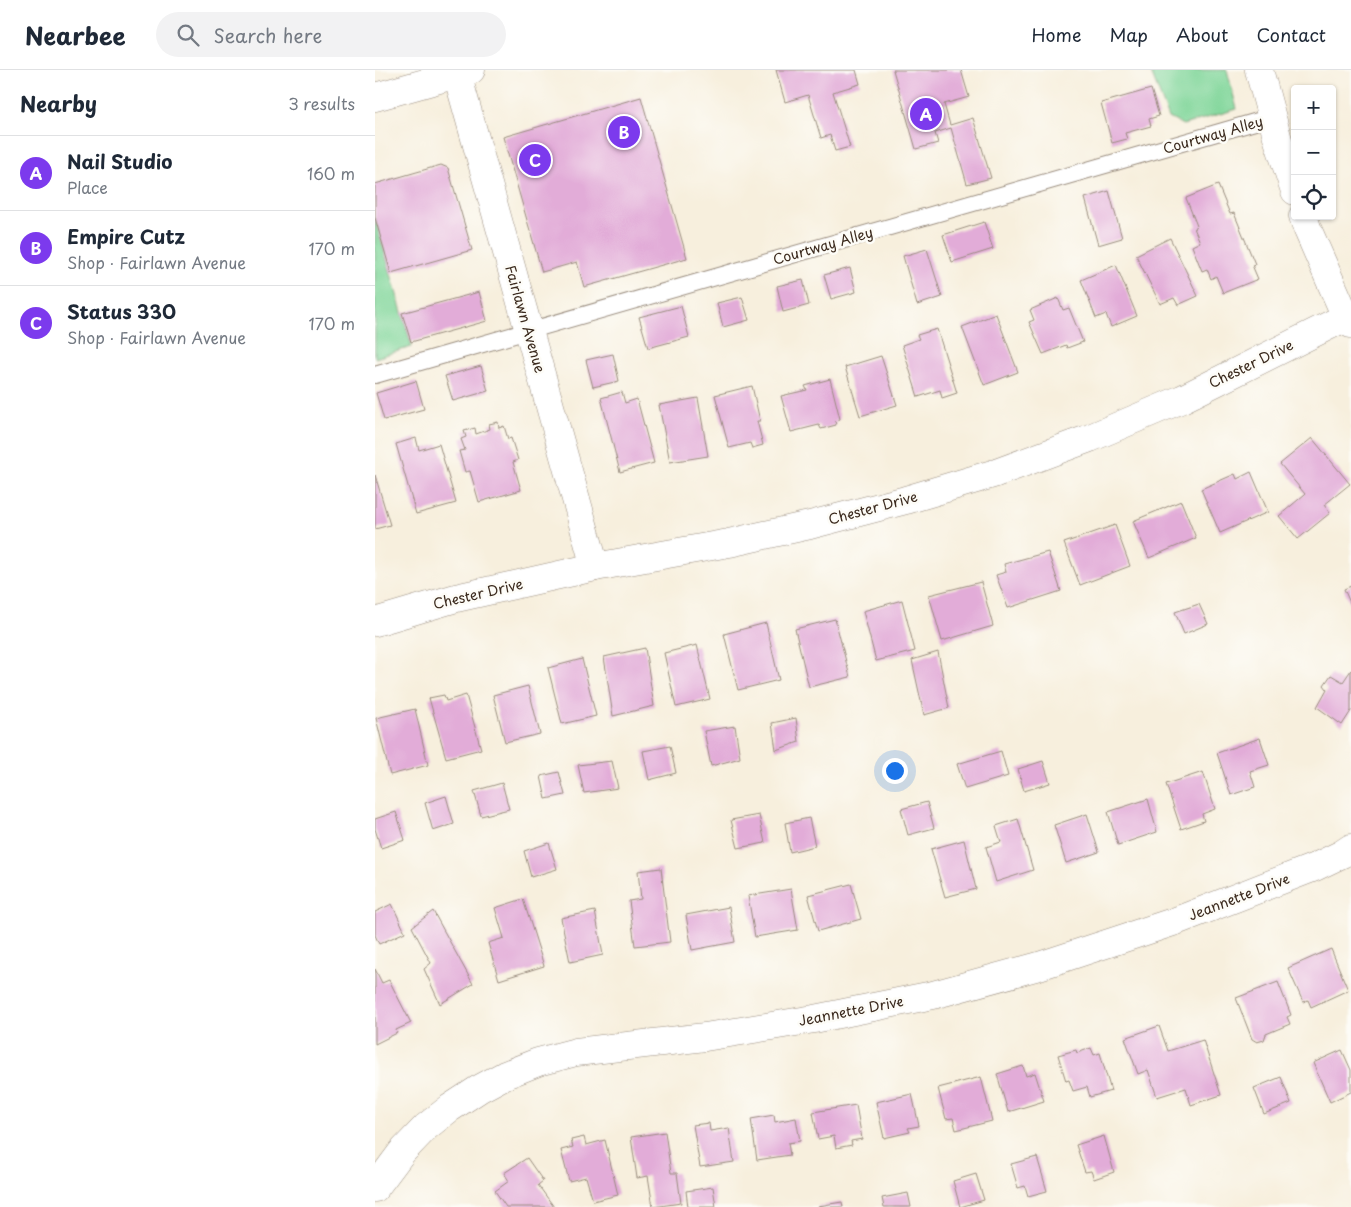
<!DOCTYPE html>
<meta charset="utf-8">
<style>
:root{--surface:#fff;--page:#f2f2f3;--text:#1f2937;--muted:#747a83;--line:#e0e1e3;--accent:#7c3aed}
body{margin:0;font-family:"Playpen Sans",sans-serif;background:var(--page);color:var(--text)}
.controls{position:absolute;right:15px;top:15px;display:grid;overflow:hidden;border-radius:5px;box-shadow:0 1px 4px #0004}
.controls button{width:45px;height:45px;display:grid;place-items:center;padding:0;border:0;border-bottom:1px solid var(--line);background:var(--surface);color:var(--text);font:25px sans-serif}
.you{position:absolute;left:519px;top:700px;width:18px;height:18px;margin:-12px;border:4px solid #fff;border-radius:50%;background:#1a73e8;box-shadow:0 0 0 8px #1a73e833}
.badge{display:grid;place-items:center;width:32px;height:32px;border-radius:50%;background:var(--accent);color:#fff;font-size:16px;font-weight:700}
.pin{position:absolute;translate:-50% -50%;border:2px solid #fff;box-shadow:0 1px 5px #0006}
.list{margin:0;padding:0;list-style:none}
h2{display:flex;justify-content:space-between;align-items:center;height:65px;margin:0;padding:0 20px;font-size:21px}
h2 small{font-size:16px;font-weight:400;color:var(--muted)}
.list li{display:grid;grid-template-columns:32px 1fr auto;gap:15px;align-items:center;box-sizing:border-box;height:75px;padding:0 20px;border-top:1px solid var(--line)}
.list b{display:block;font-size:19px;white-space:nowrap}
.list p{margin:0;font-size:16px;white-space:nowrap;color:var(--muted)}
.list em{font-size:16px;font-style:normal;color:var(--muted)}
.icon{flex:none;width:28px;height:28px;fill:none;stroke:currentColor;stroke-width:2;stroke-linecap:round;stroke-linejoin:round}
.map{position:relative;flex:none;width:976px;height:1137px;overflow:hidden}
header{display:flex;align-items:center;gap:30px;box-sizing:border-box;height:70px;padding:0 25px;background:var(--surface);border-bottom:1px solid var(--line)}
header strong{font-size:24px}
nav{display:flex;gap:28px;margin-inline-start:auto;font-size:18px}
.search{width:350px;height:45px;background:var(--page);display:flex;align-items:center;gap:12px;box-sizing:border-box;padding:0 18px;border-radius:28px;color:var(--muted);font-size:19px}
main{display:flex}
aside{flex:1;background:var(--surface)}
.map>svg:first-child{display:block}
.green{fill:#80d69a;stroke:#5e805c}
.building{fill:#e2acd8}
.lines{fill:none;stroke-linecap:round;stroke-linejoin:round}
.service-casing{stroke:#998c7e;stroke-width:18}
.minor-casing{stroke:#998c7e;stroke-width:29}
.primary-casing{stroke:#998c7e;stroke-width:29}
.service{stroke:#fff;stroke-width:16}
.minor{stroke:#fff;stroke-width:28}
.primary{stroke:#fff;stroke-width:28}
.labels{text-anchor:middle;stroke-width:5;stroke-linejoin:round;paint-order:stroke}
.street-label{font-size:14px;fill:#3b2a1e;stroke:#fdfcf7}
</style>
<header>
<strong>Nearbee</strong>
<div class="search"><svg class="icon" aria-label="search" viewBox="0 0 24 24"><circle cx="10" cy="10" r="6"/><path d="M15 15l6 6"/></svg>Search here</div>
<nav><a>Home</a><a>Map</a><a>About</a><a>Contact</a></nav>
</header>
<main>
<aside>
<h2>Nearby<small>3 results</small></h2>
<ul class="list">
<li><span class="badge">A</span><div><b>Nail Studio</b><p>Place</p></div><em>160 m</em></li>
<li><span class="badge">B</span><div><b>Empire Cutz</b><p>Shop · Fairlawn Avenue</p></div><em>170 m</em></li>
<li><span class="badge">C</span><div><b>Status 330</b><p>Shop · Fairlawn Avenue</p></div><em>170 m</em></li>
</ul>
</aside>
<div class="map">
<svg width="976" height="1137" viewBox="0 0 976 1137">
<rect width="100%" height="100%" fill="#fdfcf7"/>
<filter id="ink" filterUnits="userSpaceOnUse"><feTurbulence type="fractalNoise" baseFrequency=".02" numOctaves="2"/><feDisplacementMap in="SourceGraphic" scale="10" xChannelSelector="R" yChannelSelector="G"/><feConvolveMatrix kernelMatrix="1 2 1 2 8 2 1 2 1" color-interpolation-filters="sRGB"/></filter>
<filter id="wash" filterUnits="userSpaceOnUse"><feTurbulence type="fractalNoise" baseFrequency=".0096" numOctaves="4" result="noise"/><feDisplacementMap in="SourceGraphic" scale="20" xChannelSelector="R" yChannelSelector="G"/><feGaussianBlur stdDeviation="1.12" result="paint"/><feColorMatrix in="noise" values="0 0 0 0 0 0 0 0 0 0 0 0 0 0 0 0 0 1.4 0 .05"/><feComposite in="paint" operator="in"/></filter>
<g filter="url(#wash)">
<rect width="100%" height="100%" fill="#f7efdd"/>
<g class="green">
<path d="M 775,0 L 852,0 L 862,39 L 808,55 L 794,48 Z"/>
<path d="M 0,148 L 37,277 L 0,288 Z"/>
</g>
<g id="blocks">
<g class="building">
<path d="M 401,0 L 481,0 L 485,14 L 458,22 L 475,77 L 460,81 L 455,65 L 446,68 L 433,25 L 410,32 Z"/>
<path d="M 518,0 L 586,0 L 594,27 L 569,34 L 575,55 L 598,48 L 616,108 L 592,114 L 576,58 L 560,63 L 563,73 L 541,79 Z"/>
<path d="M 776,19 L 784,46 L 774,49 L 776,56 L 750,63 L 752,69 L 737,73 L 726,33 Z"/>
<path d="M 266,27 L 312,188 L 209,217 L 202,192 L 167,202 L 128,67 Z"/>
<path d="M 66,95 L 73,98 L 97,180 L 16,203 L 0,148 L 0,114 Z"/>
<path d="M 843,115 L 855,144 L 859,143 L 880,194 L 877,195 L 883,209 L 848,223 L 841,206 L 836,209 L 832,199 L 827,201 L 817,176 L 825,172 L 819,158 L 822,156 L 811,128 Z"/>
<path d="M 734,121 L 747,168 L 723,175 L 710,128 Z"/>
<path d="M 609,152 L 618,179 L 577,192 L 568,165 Z"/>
<path d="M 795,168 L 823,226 L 803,235 L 799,228 L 785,234 L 761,185 Z"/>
<path d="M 552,179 L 567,227 L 542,235 L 528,186 Z"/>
<path d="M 741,195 L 762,246 L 736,257 L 731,244 L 721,248 L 706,210 Z"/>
<path d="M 475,198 L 481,222 L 456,229 L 449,205 Z"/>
<path d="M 428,210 L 434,235 L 408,242 L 402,216 Z"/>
<path d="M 104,222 L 112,251 L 36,272 L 27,243 Z"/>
<path d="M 367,227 L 374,250 L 348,257 L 342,233 Z"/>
<path d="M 683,228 L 688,240 L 694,238 L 708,272 L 692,278 L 691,275 L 668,284 L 654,252 L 659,250 L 655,240 Z"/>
<path d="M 306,236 L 314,267 L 273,278 L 264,247 Z"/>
<path d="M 621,244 L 643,302 L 609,315 L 587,257 Z"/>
<path d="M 562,259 L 582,323 L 567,328 L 565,320 L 543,327 L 527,275 L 544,269 L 542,265 Z"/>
<path d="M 238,284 L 244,311 L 218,317 L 211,290 Z"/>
<path d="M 506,286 L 522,335 L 485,346 L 470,297 Z"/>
<path d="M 106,296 L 113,321 L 78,331 L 70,306 Z"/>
<path d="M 455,309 L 465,349 L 460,351 L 461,355 L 446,359 L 444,355 L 416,362 L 406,326 L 432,320 L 430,316 Z"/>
<path d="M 41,311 L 49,339 L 9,350 L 1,323 Z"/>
<path d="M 377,316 L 385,351 L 382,351 L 388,375 L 377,378 L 375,373 L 354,378 L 340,325 Z"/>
<path d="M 247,322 L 250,333 L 262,329 L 279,393 L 245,402 L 226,328 Z"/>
<path d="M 323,328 L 333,386 L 295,392 L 284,335 Z"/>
<path d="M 123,352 L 124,358 L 129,356 L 133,369 L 136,368 L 143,390 L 138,392 L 146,420 L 104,432 L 95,401 L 90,402 L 84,381 L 90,380 L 86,369 L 91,367 L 89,361 L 100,358 L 101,364 L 115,359 L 114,354 Z"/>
<path d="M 41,368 L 44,380 L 64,374 L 81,433 L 41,444 L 21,374 Z"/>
<path d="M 937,368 L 975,414 L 949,435 L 955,443 L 923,469 L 904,446 L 930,424 L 905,394 Z"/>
<path d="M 876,402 L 893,442 L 845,463 L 826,419 L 860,404 L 862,409 Z"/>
<path d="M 0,405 L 15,455 L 0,459 Z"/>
<path d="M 806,431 L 821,468 L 774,488 L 758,451 Z"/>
<path d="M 740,455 L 755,496 L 705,515 L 689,473 Z"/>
<path d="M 673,482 L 686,521 L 633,538 L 621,505 L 631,502 L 629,494 Z"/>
<path d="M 606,512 L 618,556 L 567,571 L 554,525 Z"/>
<path d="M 976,516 L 976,535 L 969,519 Z"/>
<path d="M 527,530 L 540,581 L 501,591 L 488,541 Z"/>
<path d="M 824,534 L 833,554 L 809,564 L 800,542 Z"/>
<path d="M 460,549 L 475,607 L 434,617 L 420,559 Z"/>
<path d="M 391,553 L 404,610 L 363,620 L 349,564 Z"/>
<path d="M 322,575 L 335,629 L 301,637 L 289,583 Z"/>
<path d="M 270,578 L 279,636 L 238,646 L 229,587 Z"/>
<path d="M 563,582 L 574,638 L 549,645 L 537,590 Z"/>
<path d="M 207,589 L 221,646 L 187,654 L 173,598 Z"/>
<path d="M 976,600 L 976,641 L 967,655 L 942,637 L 952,619 L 949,615 L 956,605 L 968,612 Z"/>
<path d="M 153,616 L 165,664 L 130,672 L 118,625 Z"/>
<path d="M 69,625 L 71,631 L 91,625 L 106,679 L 71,688 L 54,628 Z"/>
<path d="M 40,639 L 53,695 L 15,705 L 1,648 Z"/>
<path d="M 421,648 L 424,672 L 401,680 L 397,653 Z"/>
<path d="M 360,656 L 365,688 L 336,696 L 329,661 Z"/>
<path d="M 885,668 L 894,695 L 875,701 L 880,717 L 856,725 L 842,683 Z"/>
<path d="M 295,676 L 301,703 L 274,710 L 268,681 Z"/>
<path d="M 626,681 L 633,706 L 590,719 L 582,694 Z"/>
<path d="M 237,691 L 243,718 L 209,723 L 203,695 Z"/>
<path d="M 668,691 L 675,713 L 649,721 L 643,699 Z"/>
<path d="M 184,702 L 190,725 L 171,729 L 166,706 Z"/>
<path d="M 828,702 L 840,739 L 827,744 L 829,751 L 806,759 L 791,714 Z"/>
<path d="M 127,713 L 134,739 L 106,746 L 99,721 Z"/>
<path d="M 71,726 L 79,754 L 58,761 L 50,733 Z"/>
<path d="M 773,729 L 782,762 L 743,775 L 733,742 Z"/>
<path d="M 552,732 L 559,758 L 533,765 L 526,739 Z"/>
<path d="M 21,742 L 30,770 L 6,778 L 0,759 L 0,749 Z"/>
<path d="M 712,744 L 724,782 L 691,793 L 679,755 Z"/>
<path d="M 384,745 L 390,773 L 363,778 L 356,750 Z"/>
<path d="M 434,748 L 440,776 L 415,782 L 410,753 Z"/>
<path d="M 643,749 L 658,800 L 621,812 L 611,777 L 626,772 L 621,756 Z"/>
<path d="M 589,770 L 601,819 L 570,827 L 556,779 Z"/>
<path d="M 174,773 L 182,799 L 156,807 L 149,781 Z"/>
<path d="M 286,798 L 295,872 L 260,876 L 254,831 L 266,829 L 263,801 Z"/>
<path d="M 476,814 L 486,849 L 443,861 L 433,825 Z"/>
<path d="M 416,819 L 423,860 L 380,867 L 373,826 Z"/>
<path d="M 148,829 L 169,896 L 124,910 L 113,873 L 129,868 L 120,838 Z"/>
<path d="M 17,834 L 30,862 L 4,874 L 0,865 L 0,842 Z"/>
<path d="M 354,837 L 360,872 L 317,880 L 311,845 Z"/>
<path d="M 58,841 L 98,914 L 65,934 L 49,899 L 56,893 L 37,857 Z"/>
<path d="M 220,841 L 228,885 L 195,892 L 186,848 Z"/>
<path d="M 956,879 L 973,920 L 936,937 L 933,930 L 928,932 L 913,898 Z"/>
<path d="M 0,899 L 7,913 L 14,910 L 36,953 L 21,960 L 22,963 L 0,974 Z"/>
<path d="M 903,912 L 916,945 L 912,947 L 915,954 L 891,964 L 889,970 L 882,972 L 877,969 L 861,928 Z"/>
<path d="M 784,956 L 793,981 L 828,970 L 846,1025 L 816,1035 L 811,1018 L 782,1027 L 773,1000 L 763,1004 L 750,968 Z"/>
<path d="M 716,978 L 719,985 L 725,983 L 736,1021 L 715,1027 L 712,1017 L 698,1021 L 694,1010 L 691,1011 L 683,985 L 701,980 L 702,983 Z"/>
<path d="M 967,980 L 976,1000 L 976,1022 L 955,1032 L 938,993 Z"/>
<path d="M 648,996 L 651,1006 L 660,1003 L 669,1031 L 633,1042 L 622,1004 Z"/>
<path d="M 606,1007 L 617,1051 L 581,1060 L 578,1048 L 571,1049 L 563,1018 Z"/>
<path d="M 906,1007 L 916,1033 L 889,1044 L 879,1018 Z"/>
<path d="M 537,1024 L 544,1056 L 533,1058 L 535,1062 L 509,1068 L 501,1032 Z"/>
<path d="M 481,1035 L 487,1069 L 476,1071 L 477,1075 L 461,1078 L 459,1066 L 443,1069 L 438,1042 Z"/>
<path d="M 399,1045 L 400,1052 L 421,1048 L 425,1071 L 413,1073 L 415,1085 L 382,1090 L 376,1049 Z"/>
<path d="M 334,1053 L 335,1061 L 354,1058 L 359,1092 L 325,1097 L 318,1055 Z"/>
<path d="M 290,1062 L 296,1103 L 302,1103 L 306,1133 L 278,1137 L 273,1106 L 262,1108 L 256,1067 Z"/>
<path d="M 729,1066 L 739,1102 L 719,1109 L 716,1101 L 710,1102 L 701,1075 Z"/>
<path d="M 209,1067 L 211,1075 L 230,1070 L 243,1125 L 218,1131 L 211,1107 L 194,1111 L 186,1080 L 198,1077 L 196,1070 Z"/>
<path d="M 662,1087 L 672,1121 L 653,1126 L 650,1116 L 643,1118 L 636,1094 Z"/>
<path d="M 152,1088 L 168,1111 L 163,1115 L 179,1137 L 131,1137 L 120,1121 L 134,1111 L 129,1103 Z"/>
<path d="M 601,1104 L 609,1130 L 585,1137 L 578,1111 Z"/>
<path d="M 338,1117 L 341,1137 L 313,1137 L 311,1121 Z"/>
<path d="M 533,1123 L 536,1137 L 509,1137 L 507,1128 Z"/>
<path d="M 467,1132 L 468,1137 L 443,1137 L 443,1136 Z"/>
</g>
</g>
</g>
<g filter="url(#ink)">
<use href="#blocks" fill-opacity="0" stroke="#998c7e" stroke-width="1"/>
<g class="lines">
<g class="service-casing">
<path id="service" d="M 0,305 L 897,47"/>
</g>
<g class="minor-casing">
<g id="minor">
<path d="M 81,0 L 220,497"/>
<path d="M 884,0 L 903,70 L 920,121"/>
<path d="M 928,146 L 932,158 L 971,247 L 976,254"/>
<path d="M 0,552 L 81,528 L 220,497 L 354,473 L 435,455 L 531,430 L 621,403 L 715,368 L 807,329 L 971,247"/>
<path d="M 0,1118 L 27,1082 L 51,1057 L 75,1038 L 104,1019 L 130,1005 L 163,992 L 201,982 L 330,967 L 439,949 L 558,925 L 664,896 L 801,851 L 940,797 L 967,784 L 976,778"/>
</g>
</g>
<g class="primary-casing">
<path id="primary" d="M 0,27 L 96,0"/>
</g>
<use href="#service" class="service"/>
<use href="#minor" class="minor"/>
<use href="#primary" class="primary"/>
</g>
</g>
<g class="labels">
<g class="street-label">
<text transform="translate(838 65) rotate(-16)" y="5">Courtway Alley</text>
<text transform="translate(448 176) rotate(-16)" y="5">Courtway Alley</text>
<text transform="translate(150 249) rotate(74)" y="5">Fairlawn Avenue</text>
<text transform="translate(876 294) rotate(-26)" y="5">Chester Drive</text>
<text transform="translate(498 438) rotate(-15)" y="5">Chester Drive</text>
<text transform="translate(103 524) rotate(-13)" y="5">Chester Drive</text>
<text transform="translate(864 827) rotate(-21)" y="5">Jeannette Drive</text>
<text transform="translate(476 941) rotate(-11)" y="5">Jeannette Drive</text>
</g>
</g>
</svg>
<div class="controls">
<button>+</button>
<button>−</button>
<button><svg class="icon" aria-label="locate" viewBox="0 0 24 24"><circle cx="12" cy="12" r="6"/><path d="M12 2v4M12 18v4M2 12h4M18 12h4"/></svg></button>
</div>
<div class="you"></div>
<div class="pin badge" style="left:551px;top:44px">A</div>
<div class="pin badge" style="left:249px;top:62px">B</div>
<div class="pin badge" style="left:160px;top:90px">C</div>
</div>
</main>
